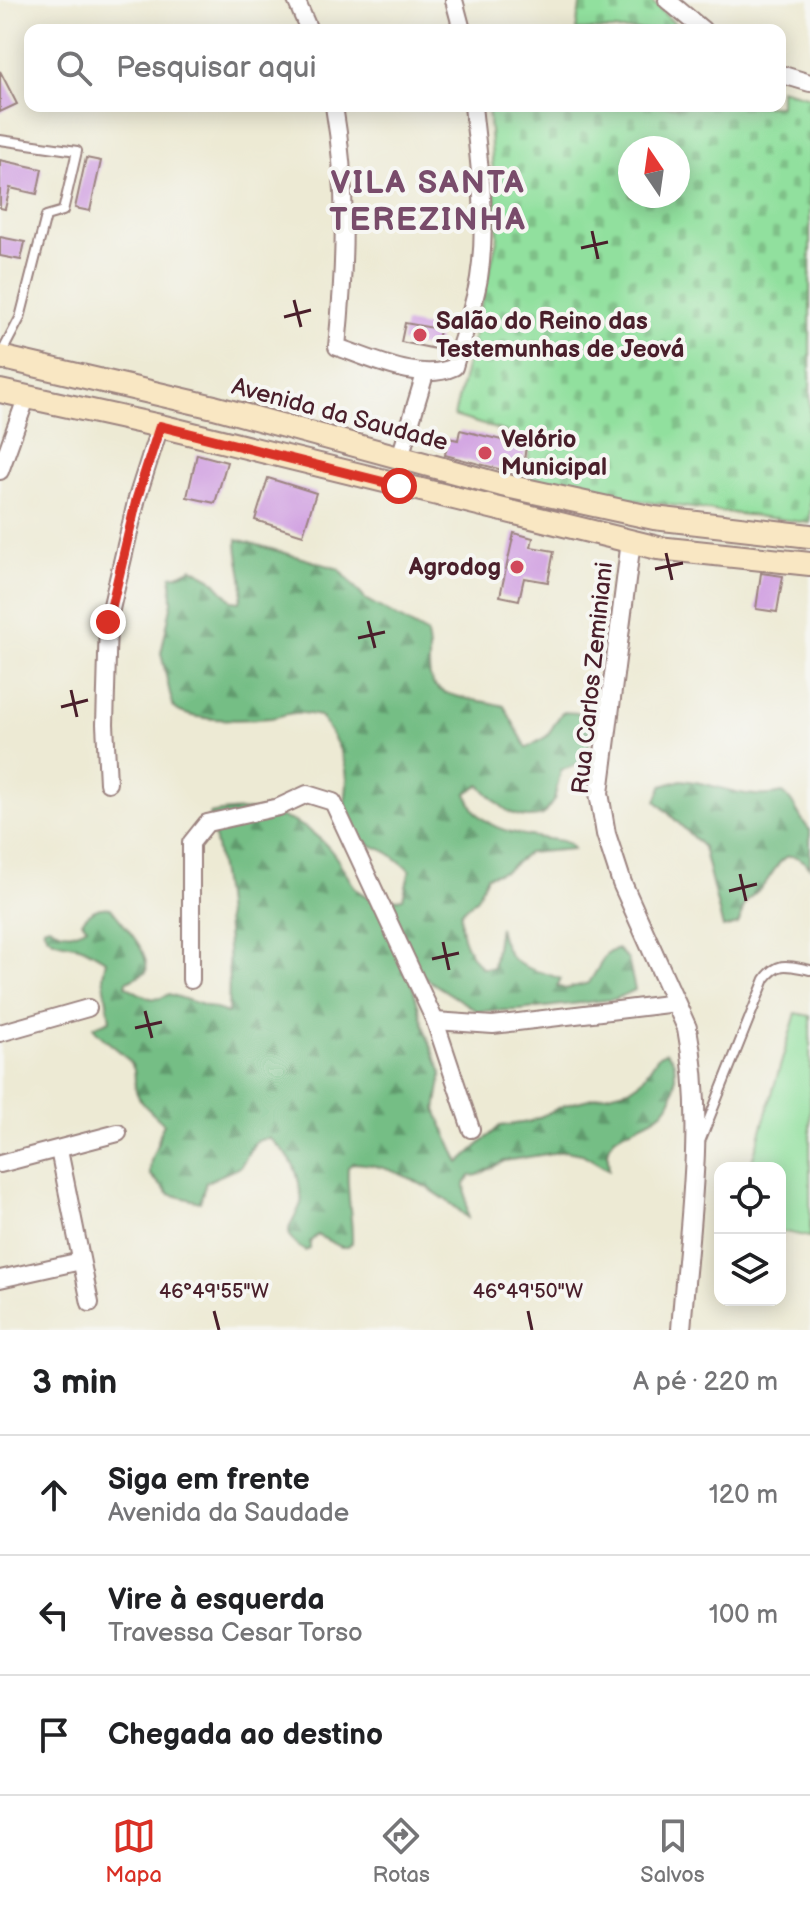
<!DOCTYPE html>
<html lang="pt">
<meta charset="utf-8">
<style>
:root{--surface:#fff;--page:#f6f6f6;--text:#202124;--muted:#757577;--line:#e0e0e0;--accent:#d93025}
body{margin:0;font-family:"Balsamiq Sans",sans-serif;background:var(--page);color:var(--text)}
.controls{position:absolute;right:24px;bottom:24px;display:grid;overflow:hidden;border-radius:16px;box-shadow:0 4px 20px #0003}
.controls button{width:72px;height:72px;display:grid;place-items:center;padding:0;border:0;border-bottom:2px solid var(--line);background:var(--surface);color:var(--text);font:40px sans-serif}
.compass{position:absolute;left:618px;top:136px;width:72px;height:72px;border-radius:50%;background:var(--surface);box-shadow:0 4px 20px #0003;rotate:347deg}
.stop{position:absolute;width:24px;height:24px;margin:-18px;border:6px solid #d93025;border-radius:50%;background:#fff}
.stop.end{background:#d93025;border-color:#fff;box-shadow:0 2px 8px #0008}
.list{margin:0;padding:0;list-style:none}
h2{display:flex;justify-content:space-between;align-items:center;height:104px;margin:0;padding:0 32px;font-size:34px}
h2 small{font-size:26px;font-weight:400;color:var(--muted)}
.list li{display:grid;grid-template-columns:52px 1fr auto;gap:24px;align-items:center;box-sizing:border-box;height:120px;padding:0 32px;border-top:2px solid var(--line)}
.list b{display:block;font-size:30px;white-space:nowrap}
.list p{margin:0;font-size:26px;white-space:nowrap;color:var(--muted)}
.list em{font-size:26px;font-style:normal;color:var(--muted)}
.icon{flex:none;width:44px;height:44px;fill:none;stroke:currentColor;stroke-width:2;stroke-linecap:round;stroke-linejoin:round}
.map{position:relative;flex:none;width:810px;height:1330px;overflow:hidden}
.search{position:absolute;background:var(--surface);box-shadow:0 4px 20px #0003;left:24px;right:24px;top:24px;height:88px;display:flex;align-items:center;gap:20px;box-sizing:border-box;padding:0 28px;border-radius:16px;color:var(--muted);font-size:30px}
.sheet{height:464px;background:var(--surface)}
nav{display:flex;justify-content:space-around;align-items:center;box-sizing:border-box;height:112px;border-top:2px solid var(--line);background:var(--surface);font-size:22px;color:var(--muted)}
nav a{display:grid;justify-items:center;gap:4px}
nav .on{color:var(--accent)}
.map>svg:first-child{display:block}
.grass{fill:#91e09e;stroke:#6e8064;stroke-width:2}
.forest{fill:url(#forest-firs);stroke:#5f6e58;stroke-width:2}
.cemetery{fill:url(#cemetery-stones);stroke:#6e8064;stroke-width:2;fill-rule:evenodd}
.building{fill:#d09fe1}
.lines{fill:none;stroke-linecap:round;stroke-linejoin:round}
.service-casing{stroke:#9c8480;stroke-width:12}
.minor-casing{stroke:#9c8480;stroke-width:20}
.tertiary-casing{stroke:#9c8480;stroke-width:22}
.secondary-casing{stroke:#9c8480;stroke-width:26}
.service{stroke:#fff;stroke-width:8}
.minor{stroke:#fff;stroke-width:16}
.tertiary{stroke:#fff;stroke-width:18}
.secondary{stroke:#f9e7c3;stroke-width:22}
.route{stroke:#d93025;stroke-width:10}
.ticks{fill:none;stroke:#4a1f2b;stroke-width:3}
.poi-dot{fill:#d1495b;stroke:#f6f6f2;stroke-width:3}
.labels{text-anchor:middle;stroke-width:8;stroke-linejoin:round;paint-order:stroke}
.poi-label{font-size:24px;font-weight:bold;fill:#4a1f2b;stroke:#f6f6f2;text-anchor:start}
.street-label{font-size:24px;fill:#4a1f2b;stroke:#f6f6f2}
.district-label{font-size:32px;font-weight:bold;letter-spacing:2px;fill:#794c6b;stroke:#f6f6f2}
.ticks-label{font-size:20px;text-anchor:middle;fill:#4a1f2b;stroke:#f6f6f2;stroke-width:8;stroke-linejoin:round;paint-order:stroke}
</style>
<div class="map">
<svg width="810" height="1330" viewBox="0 0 810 1330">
<defs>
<pattern id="forest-firs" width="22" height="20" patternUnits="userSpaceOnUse" patternTransform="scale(2)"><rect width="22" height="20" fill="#74be85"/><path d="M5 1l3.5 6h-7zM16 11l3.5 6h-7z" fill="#619a6d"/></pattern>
<pattern id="cemetery-stones" width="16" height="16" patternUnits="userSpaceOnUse" patternTransform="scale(2)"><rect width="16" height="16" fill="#91e09e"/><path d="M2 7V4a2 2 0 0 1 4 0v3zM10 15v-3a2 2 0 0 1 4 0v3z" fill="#7fc088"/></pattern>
</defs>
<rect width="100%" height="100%" fill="#f6f6f2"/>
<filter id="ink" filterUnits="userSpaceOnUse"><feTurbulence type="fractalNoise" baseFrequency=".0125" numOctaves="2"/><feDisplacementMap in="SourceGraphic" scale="16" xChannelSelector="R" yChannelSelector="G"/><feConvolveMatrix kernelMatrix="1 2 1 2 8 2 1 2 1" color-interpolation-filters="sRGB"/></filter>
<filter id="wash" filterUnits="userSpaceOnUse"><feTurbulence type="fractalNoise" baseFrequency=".006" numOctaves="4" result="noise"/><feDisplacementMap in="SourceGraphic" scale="32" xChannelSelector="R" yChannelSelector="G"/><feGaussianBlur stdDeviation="1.8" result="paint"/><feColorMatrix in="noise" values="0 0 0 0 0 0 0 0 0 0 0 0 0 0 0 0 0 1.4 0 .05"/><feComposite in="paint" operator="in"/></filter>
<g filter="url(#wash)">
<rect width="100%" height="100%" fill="#edead4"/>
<path class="grass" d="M 796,1013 L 810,1016 L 810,1237 L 780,1231 L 780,1168 L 750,1168 Z"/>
<g class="forest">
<path d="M 237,539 L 339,569 L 365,599 L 426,633 C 432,648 427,662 430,677 C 435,700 484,699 504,706 L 527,748 L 547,736 L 562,712 L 578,713 L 589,724 C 590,751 589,763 561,770 L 554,800 L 543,815 C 513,823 500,806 480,785 L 467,793 C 476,834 527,835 562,841 L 570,844 L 573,849 L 528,853 L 505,871 L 487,876 L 477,898 L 461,912 C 459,935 466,951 482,968 L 493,968 L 499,927 C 508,970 524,965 561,979 L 557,986 L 565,989 L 589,983 L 607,953 L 617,949 L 628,959 L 635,990 L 615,999 L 519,1010 L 477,1011 L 414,971 L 411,980 L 425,1031 L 442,1073 L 436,1110 L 459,1163 L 500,1126 L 529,1122 L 565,1105 L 629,1089 L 642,1080 L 659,1055 L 666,1052 C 676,1059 675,1068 675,1080 C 674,1113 655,1118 629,1130 C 623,1133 616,1135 613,1140 C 606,1149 608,1159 609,1170 L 582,1154 L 565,1151 L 504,1161 L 478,1175 L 470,1176 L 465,1184 L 468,1218 C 439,1191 393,1164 353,1163 L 348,1167 C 346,1193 353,1218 352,1243 L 348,1247 L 341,1247 L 317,1235 L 310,1242 L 310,1249 L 305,1251 C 276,1232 294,1225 301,1203 C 302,1200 301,1194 300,1191 C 298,1166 288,1153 269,1138 L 256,1141 L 240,1167 L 206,1182 L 200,1202 L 169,1194 L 150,1174 C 150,1158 152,1158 157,1145 C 160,1137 159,1132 164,1124 C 154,1114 140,1104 136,1091 C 133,1080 138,1071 129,1061 C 119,1048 104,1042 93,1027 L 110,1020 L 103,976 L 106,960 C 98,956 91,951 82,947 C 69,942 48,945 43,928 L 49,926 C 61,934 74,935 87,927 L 82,921 C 89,912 99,906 111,908 C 123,925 150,950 146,972 L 127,981 L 126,986 C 141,994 153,1005 169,994 L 228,1013 C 231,946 225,879 209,814 C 255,804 303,815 333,853 C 342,865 348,879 357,890 C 363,895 372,899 378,903 L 403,898 L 410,870 C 404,865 397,859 390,854 C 376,845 359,845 349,828 C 340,812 348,795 347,779 C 346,756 333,735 320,716 C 312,715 303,712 295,713 C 287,713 279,717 271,718 C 248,720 189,723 173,707 L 161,653 L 172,602 L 171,576 L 178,575 L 192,568 L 211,578 L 232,601 L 240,602 C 248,582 236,561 237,539 Z"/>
<path d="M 681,780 C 718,783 745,802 783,793 C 795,801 799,819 810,830 L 810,867 C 782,838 776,874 762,887 C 756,893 747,898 744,906 C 741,913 742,917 738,924 L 723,928 L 703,847 L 656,801 L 662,786 Z"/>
</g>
<g class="cemetery">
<path d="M 581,0 L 650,0 L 681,30 L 576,30 Z"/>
<path d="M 780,89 L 810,97 L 810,523 L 654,503 L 528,483 L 529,439 L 454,416 L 498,236 L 488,106 L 780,106 ZM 630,148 L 678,148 L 678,196 L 630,196 Z"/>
</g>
<g id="blocks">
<g class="building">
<path d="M 0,71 L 17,104 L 0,112 Z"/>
<path d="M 86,158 L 101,161 L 90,211 L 75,208 Z"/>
<path d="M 0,160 L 42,169 L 37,194 L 10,188 L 5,209 L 0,208 Z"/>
<path d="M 0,237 L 25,242 L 21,260 L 0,256 Z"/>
<path d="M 405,323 L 439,329 L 436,349 L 401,342 Z"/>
<path d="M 460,430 L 526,446 L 522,475 L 445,455 L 448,438 L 458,440 Z"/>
<path d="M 197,454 L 227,462 L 215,503 L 187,497 Z"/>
<path d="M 268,478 L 316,493 L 303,535 L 255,520 Z"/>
<path d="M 514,533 L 533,538 L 531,547 L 554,551 L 548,582 L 524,578 L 519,600 L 500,596 Z"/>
<path d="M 761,573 L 783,576 L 777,612 L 756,609 Z"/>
</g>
</g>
</g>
<g filter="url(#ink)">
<use href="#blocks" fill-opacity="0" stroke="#9c8480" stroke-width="2"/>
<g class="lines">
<g class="service-casing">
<g id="service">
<path d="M 0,140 L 77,151 L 63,211 L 46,216 L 20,318 L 0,356"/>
<path d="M 701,1139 L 765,979 C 779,960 789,966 810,970"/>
</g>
</g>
<g class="minor-casing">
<g id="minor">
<path d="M 296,0 L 309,30"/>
<path d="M 454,0 L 462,30"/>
<path d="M 667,0 L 703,30"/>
<path d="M 780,74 L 810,83"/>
<path d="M 334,106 C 348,186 345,267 337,347 C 371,358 420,383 454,367 C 462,338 474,308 479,278 C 488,220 479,163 473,106"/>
<path d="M 400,457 L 425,374"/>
<path d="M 0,471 L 27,396"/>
<path d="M 108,783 L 105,724 L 108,622 L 137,498 L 160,426"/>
<path d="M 191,980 L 191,843 L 207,823 L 279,807 L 307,794 L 333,802 L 435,1021 L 471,1129"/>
<path d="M 435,1021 L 493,1025 L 676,1003"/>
<path d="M 0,1033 L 88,1008"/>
<path d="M 59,1150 L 90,1303"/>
<path d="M 0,1164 L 118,1133"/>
<path d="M 0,1279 L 81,1261"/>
</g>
</g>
<g class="tertiary-casing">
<path id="tertiary" d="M 631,541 L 599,793 L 606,834 L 622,883 L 687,1028 C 706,1127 688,1231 681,1330"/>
</g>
<g class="secondary-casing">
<g id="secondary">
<path d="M 0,357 L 214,407 L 502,485 L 654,518 L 810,536"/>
<path d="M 0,391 L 160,426 L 658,548 L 810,564"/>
</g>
</g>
<use href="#service" class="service"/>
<use href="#minor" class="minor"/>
<use href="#tertiary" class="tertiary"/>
<use href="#secondary" class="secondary"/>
</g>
</g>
<g class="lines" filter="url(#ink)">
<path class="route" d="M 108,622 L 137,498 L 160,426 L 399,486"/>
</g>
<path class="ticks" d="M 592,231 L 598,259M 581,248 L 608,242M 294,300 L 301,327M 284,317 L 311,310M 666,553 L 672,580M 655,569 L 683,563M 368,621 L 375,648M 358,638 L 385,632M 71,690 L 77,717M 61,707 L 88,700M 740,874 L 746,901M 729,891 L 757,884M 443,942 L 449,970M 432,959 L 459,953M 145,1011 L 152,1038M 135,1028 L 162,1022M 214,1311 L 219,1330M 528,1311 L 532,1330"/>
<g class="poi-dot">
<circle cx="420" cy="335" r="8"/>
<circle cx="485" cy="453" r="8"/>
<circle cx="517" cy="567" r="8"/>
</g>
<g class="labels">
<g class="poi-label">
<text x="436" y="329">Salão do Reino das<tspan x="436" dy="28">Testemunhas de Jeová</tspan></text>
<text x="501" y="447">Velório<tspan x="501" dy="28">Municipal</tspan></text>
<text x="501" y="575" text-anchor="end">Agrodog</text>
</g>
<g class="street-label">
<text transform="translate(340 414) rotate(15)" y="8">Avenida da Saudade</text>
<text transform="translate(592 678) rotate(-84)" y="8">Rua Carlos Zeminiani</text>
</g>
<g class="district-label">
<text x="428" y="193">VILA SANTA<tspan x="428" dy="37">TEREZINHA</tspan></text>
</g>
</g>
<g class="ticks-label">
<text x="214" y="1298">46°49'55"W</text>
<text x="528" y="1298">46°49'50"W</text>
</g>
</svg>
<div class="controls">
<button><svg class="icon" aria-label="locate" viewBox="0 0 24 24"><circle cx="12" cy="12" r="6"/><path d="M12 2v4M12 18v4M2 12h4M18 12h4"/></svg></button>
<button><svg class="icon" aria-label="layers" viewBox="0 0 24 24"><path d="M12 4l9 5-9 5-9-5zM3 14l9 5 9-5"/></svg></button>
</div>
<svg class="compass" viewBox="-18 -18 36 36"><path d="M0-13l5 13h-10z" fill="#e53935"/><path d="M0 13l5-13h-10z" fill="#757577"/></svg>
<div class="stop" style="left:399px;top:486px"></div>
<div class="stop end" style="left:108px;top:622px"></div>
<div class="search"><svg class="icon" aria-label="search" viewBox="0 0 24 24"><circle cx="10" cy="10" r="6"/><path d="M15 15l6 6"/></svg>Pesquisar aqui</div>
</div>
<section class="sheet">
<h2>3 min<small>A pé · 220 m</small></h2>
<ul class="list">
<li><svg class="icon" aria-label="ahead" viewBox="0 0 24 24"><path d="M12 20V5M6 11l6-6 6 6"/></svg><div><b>Siga em frente</b><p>Avenida da Saudade</p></div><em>120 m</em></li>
<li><svg class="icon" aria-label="left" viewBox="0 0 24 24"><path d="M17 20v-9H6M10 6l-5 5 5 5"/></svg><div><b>Vire à esquerda</b><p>Travessa Cesar Torso</p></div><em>100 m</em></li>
<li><svg class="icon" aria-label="arrive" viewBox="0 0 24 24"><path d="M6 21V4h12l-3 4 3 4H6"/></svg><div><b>Chegada ao destino</b></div></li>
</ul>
</section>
<nav>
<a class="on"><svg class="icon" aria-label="map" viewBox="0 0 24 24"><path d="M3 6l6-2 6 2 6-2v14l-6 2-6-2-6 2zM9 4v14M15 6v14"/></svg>Mapa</a>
<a><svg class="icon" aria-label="directions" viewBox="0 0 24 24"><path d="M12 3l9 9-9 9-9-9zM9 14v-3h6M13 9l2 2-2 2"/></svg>Rotas</a>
<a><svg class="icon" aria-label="saved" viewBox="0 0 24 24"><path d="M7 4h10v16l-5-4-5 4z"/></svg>Salvos</a>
</nav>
